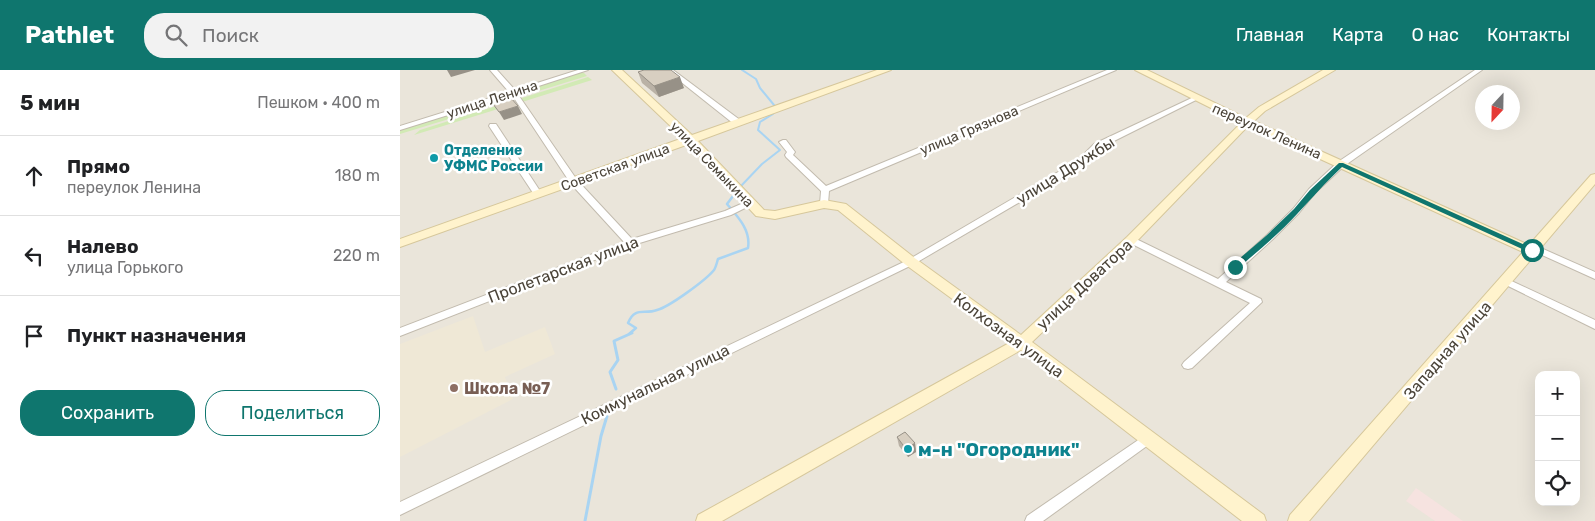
<!DOCTYPE html>
<html lang="ru">
<meta charset="utf-8">
<style>
:root{--surface:#fff;--page:#f2f2f2;--text:#202124;--muted:#757577;--line:#e0e0e0;--accent:#0f766e}
body{margin:0;font-family:Rubik,sans-serif;background:var(--page);color:var(--text)}
.controls{position:absolute;right:15px;bottom:15px;display:grid;overflow:hidden;border-radius:10px;box-shadow:0 5px 20px #0002}
.controls button{width:45px;height:45px;display:grid;place-items:center;padding:0;border:0;border-bottom:1px solid var(--line);background:var(--surface);color:var(--text);font:25px sans-serif}
.compass{position:absolute;left:1075px;top:15px;width:45px;height:45px;border-radius:50%;background:var(--surface);box-shadow:0 5px 20px #0002;rotate:202deg}
.stop{position:absolute;width:15px;height:15px;margin:-11px;border:4px solid #0f766e;border-radius:50%;background:#fff}
.stop.end{background:#0f766e;border-color:#fff;box-shadow:0 1px 5px #0008}
.list{margin:0;padding:0;list-style:none}
h2{display:flex;justify-content:space-between;align-items:center;height:65px;margin:0;padding:0 20px;font-size:21px}
h2 small{font-size:16px;font-weight:400;color:var(--muted)}
.list li{display:grid;grid-template-columns:32px 1fr auto;gap:15px;align-items:center;box-sizing:border-box;height:80px;padding:0 20px;border-top:1px solid var(--line)}
.list b{display:block;font-size:19px;white-space:nowrap}
.list p{margin:0;font-size:16px;white-space:nowrap;color:var(--muted)}
.list em{font-size:16px;font-style:normal;color:var(--muted)}
.actions{display:flex;gap:10px;padding:15px 20px}
.actions a{flex:1;padding:11px 0;border:1px solid var(--accent);border-radius:20px;text-align:center;font-size:18px;color:var(--accent)}
.actions .main{background:var(--accent);color:#fff}
.icon{flex:none;width:28px;height:28px;fill:none;stroke:currentColor;stroke-width:2;stroke-linecap:round;stroke-linejoin:round}
.map{position:relative;flex:none;width:1195px;height:451px;overflow:hidden}
header{display:flex;align-items:center;gap:30px;box-sizing:border-box;height:70px;padding:0 25px;background:var(--accent);color:#fff}
header strong{font-size:24px}
nav{display:flex;gap:28px;margin-inline-start:auto;font-size:18px}
.search{width:350px;height:45px;background:var(--page);display:flex;align-items:center;gap:12px;box-sizing:border-box;padding:0 18px;border-radius:20px;color:var(--muted);font-size:19px}
main{display:flex}
aside{flex:1;background:var(--surface)}
.map>svg:first-child{display:block}
.residential{fill:#eae5da;fill-rule:evenodd}
.education{fill:#efe8d6}
.medical{fill:#f6e3e0}
.green{fill:#d2eab5}
.lines{fill:none;stroke-linecap:round;stroke-linejoin:round}
.stream-far2{stroke:#a9d4f2;stroke-width:2}
.stream-far1{stroke:#a9d4f2;stroke-width:2.5}
.stream{stroke:#a9d4f2;stroke-width:3}
.street-casing{stroke:#c2bbae;stroke-width:2}
.secondary-casing{stroke:#d6c79b;stroke-width:2}
.street{fill:#fff;fill-rule:evenodd}
.secondary{fill:#fff3cd;fill-rule:evenodd}
.wall{fill:#bab2a6}
.shaded-wall{fill:#979187}
.building{fill:#d8cfc1;stroke:#979187}
.route{fill:#0f766e}
.culture-dot{fill:#0f9aa8;stroke:#fff;stroke-width:2}
.education-dot{fill:#8d6e63;stroke:#fff;stroke-width:2}
.labels{text-anchor:middle;stroke-width:5;stroke-linejoin:round;paint-order:stroke}
.far-street-label{font-size:14px;fill:#4b4439;stroke:#fff}
.far-culture-label{font-size:14px;font-weight:bold;fill:#0d838f;stroke:#fff;text-anchor:start}
.street-label{font-size:16px;fill:#4b4439;stroke:#fff}
.education-label{font-size:16px;font-weight:bold;fill:#785e54;stroke:#fff;text-anchor:start}
.near-culture-label{font-size:19px;font-weight:bold;fill:#0d838f;stroke:#fff;text-anchor:start}
</style>
<header>
<strong>Pathlet</strong>
<div class="search"><svg class="icon" aria-label="search" viewBox="0 0 24 24"><circle cx="10" cy="10" r="6"/><path d="M15 15l6 6"/></svg>Поиск</div>
<nav><a>Главная</a><a>Карта</a><a>О нас</a><a>Контакты</a></nav>
</header>
<main>
<aside>
<h2>5 мин<small>Пешком · 400 m</small></h2>
<ul class="list">
<li><svg class="icon" aria-label="ahead" viewBox="0 0 24 24"><path d="M12 20V5M6 11l6-6 6 6"/></svg><div><b>Прямо</b><p>переулок Ленина</p></div><em>180 m</em></li>
<li><svg class="icon" aria-label="left" viewBox="0 0 24 24"><path d="M17 20v-9H6M10 6l-5 5 5 5"/></svg><div><b>Налево</b><p>улица Горького</p></div><em>220 m</em></li>
<li><svg class="icon" aria-label="arrive" viewBox="0 0 24 24"><path d="M6 21V4h12l-3 4 3 4H6"/></svg><div><b>Пункт назначения</b></div></li>
</ul>
<div class="actions"><a class="main">Сохранить</a><a>Поделиться</a></div>
</aside>
<div class="map">
<svg width="1195" height="451" viewBox="0 0 1195 451">
<rect width="100%" height="100%" fill="#f6f3ec"/>
<path class="residential" d="M 0,0 L 1195,0 L 1195,451 L 0,451 ZM 1082,22 L 1112,22 L 1112,52 L 1082,52 ZM 1139,305 L 1176,305 L 1176,432 L 1139,432 Z"/>
<path class="education" d="M 73,246 L 85,282 L 145,257 L 155,284 L 105,307 L 113,329 L 0,387 L 0,274 Z"/>
<path class="medical" d="M 1016,418 L 1063,451 L 1035,451 L 1006,431 Z"/>
<g class="green">
<path d="M 179,3 L 184,3 L 187,6 L 119,27 L 116,23 Z"/>
<path d="M 188,7 L 192,10 L 122,32 L 119,29 Z"/>
<path d="M 110,24 L 114,29 L 0,64 L 0,59 Z"/>
<path d="M 96,36 L 98,39 L 14,65 L 20,60 Z"/>
</g>
<g class="lines">
<path class="stream-far2" d="M 340,117 L 362,94 L 380,80 L 358,60 L 360,52 L 373,44 L 374,35 L 360,18 L 356,9 L 342,0"/>
<g class="stream-far1">
<path d="M 339,118 L 341,116"/>
<path d="M 229,264 L 236,258 L 228,253 C 235,236 244,245 257,240 C 269,237 306,210 314,200 C 316,197 317,192 318,189 L 348,178 C 351,160 338,147 327,134 L 336,122"/>
</g>
<g class="stream">
<path d="M 216,319 L 210,302 L 218,290 L 214,271 L 232,263"/>
<path d="M 185,451 L 201,366 L 207,346"/>
</g>
<g class="street-casing">
<g id="street">
<path d="M 90,0 L 97,0 L 115,20 L 178,0 L 188,0 L 117,23 L 177,110 L 232,169 L 325,141 L 348,131 L 351,130 L 355,133 L 331,145 L 233,175 L 0,266 L 0,258 L 224,172 L 171,114 L 112,25 L 0,60 L 0,56 L 109,22 Z"/>
<path d="M 266,0 L 273,0 L 340,50 L 340,54 L 334,54 Z"/>
<path d="M 707,0 L 716,0 L 429,121 L 428,134 L 424,137 L 420,134 L 421,121 L 386,87 L 385,85 L 387,82 L 379,72 L 383,70 L 386,70 L 395,82 L 393,85 L 426,116 Z"/>
<path d="M 1075,0 L 1082,0 L 944,96 L 915,123 L 899,143 L 873,169 L 826,212 L 861,229 L 862,232 L 792,298 L 788,299 L 784,298 L 782,295 L 784,292 L 850,233 L 728,172 L 726,170 L 728,168 L 734,168 L 818,209 L 867,165 L 893,139 L 909,119 L 938,92 Z"/>
<path d="M 796,26 L 799,28 L 798,29 L 700,78 L 683,95 L 514,194 L 0,445 L 0,432 L 508,190 L 677,91 L 694,74 Z"/>
<path d="M 90,54 L 96,54 L 142,124 L 141,126 L 135,126 L 89,56 Z"/>
<path d="M 1134,175 L 1195,202 L 1195,209 L 1131,180 L 1129,178 Z"/>
<path d="M 1105,208 L 1195,250 L 1195,259 L 1102,213 L 1100,211 Z"/>
<path d="M 747,364 L 751,365 L 753,369 L 751,373 L 643,451 L 625,451 L 627,446 Z"/>
</g>
</g>
<g class="secondary-casing">
<path id="secondary" d="M 212,0 L 222,0 L 292,65 L 477,0 L 491,0 L 298,71 L 364,140 L 375,141 L 424,130 L 446,134 L 516,189 L 621,265 L 727,167 L 841,53 L 735,0 L 747,0 L 846,48 L 859,37 L 923,0 L 935,0 L 865,41 L 854,51 L 1129,175 L 1191,105 L 1195,104 L 1195,114 L 909,451 L 888,451 L 890,445 L 1123,182 L 848,56 L 735,173 L 632,272 L 864,445 L 866,451 L 842,451 L 621,280 L 322,451 L 296,451 L 298,445 L 611,272 L 506,195 L 438,140 L 424,138 L 375,149 L 356,146 L 289,74 L 0,177 L 0,169 L 283,68 Z"/>
</g>
<use href="#street" class="street"/>
<use href="#secondary" class="secondary"/>
</g>
<g class="wall">
<path d="M 238,2 L 284,18 L 259,27 L 242,13 Z"/>
<path d="M 497,367 L 515,373 L 516,382 L 508,387 L 499,376 Z"/>
</g>
<g class="shaded-wall">
<path d="M 47,0 L 75,0 L 51,7 Z"/>
<path d="M 280,7 L 284,18 L 259,27 L 254,16 Z"/>
<path d="M 118,36 L 122,44 L 104,50 L 99,42 Z"/>
<path d="M 515,373 L 516,382 L 508,387 L 506,379 Z"/>
</g>
<g class="building">
<path d="M 244,0 L 271,0 L 280,7 L 254,16 L 238,2 Z"/>
<path d="M 111,28 L 118,36 L 99,42 L 93,34 Z"/>
<path d="M 505,362 L 515,373 L 506,379 L 497,367 Z"/>
</g>
<path class="route" d="M 939,93 L 943,93 L 1136,180 L 1129,182 L 942,97 C 925,113 913,127 898,143 C 880,163 858,181 837,199 L 832,199 L 832,195 L 867,165 L 894,139 L 910,120 Z"/>
<g class="culture-dot">
<circle cx="34" cy="88" r="5"/>
<circle cx="508" cy="379" r="5"/>
</g>
<circle class="education-dot" cx="54" cy="318" r="5"/>
<g class="labels">
<g class="far-street-label">
<text transform="translate(92 29) rotate(-18)" y="5">улица Ленина</text>
<text transform="translate(569 60) rotate(-23)" y="5">улица Грязнова</text>
<text transform="translate(867 61) rotate(24)" y="5">переулок Ленина</text>
<text transform="translate(312 94) rotate(46)" y="5">улица Семыкина</text>
<text transform="translate(215 97) rotate(-20)" y="5">Советская улица</text>
</g>
<g class="far-culture-label">
<text x="44" y="85">Отделение<tspan x="44" dy="16">УФМС России</tspan></text>
</g>
<g class="street-label">
<text transform="translate(665 100) rotate(-32)" y="6">улица Дружбы</text>
<text transform="translate(163 199) rotate(-21)" y="6">Пролетарская улица</text>
<text transform="translate(684 214) rotate(-43)" y="6">улица Доватора</text>
<text transform="translate(609 265) rotate(36)" y="6">Колхозная улица</text>
<text transform="translate(1047 280) rotate(-49)" y="6">Западная улица</text>
<text transform="translate(255 314) rotate(-26)" y="6">Коммунальная улица</text>
</g>
<g class="education-label">
<text x="64" y="324">Школа №7</text>
</g>
<g class="near-culture-label">
<text x="518" y="386">м-н "Огородник"</text>
</g>
</g>
</svg>
<div class="controls">
<button>+</button>
<button>−</button>
<button><svg class="icon" aria-label="locate" viewBox="0 0 24 24"><circle cx="12" cy="12" r="6"/><path d="M12 2v4M12 18v4M2 12h4M18 12h4"/></svg></button>
</div>
<svg class="compass" viewBox="-18 -18 36 36"><path d="M0-13l5 13h-10z" fill="#e53935"/><path d="M0 13l5-13h-10z" fill="#757577"/></svg>
<div class="stop" style="left:1132px;top:180px"></div>
<div class="stop end" style="left:835px;top:197px"></div>
</div>
</main>
